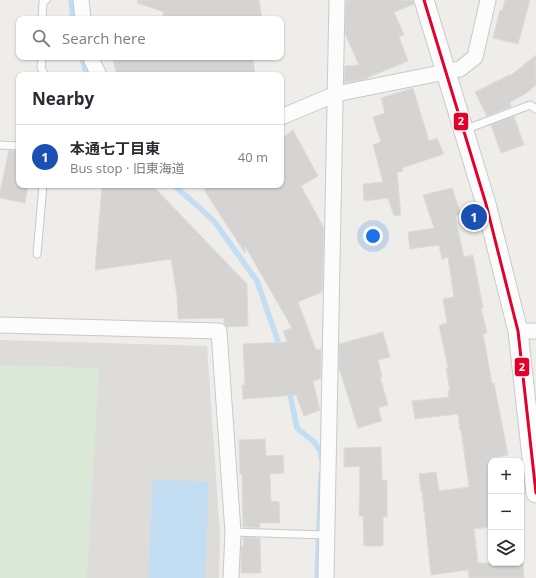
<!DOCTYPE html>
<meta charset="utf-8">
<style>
:root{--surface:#fff;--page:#f7f7f7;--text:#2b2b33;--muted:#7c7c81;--line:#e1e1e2;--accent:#b45309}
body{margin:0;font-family:"Open Sans","Noto Sans JP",sans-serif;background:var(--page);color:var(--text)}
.controls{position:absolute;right:12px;bottom:12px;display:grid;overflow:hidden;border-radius:8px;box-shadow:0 1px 3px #0004}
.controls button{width:36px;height:36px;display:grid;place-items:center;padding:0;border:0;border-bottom:1px solid var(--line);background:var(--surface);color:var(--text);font:20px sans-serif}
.you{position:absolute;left:373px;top:236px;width:14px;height:14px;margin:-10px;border:3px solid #fff;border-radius:50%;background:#1a73e8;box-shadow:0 0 0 6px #1a73e833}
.badge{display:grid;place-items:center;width:26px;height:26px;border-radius:50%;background:var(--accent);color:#fff;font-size:13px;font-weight:700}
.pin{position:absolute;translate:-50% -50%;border:2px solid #fff;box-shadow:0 1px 4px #0006}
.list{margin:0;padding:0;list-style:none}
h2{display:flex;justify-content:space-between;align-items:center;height:52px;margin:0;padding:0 16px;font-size:17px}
h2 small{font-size:13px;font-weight:400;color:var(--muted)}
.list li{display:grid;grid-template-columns:26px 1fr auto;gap:12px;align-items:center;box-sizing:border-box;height:64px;padding:0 16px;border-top:1px solid var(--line)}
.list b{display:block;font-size:15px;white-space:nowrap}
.list p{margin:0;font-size:13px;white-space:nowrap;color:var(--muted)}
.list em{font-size:13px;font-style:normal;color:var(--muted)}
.icon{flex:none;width:22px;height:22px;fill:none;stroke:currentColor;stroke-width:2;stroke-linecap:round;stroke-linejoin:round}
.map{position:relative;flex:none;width:536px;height:578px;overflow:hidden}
.search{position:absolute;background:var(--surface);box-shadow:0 1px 3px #0004;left:16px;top:16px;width:268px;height:44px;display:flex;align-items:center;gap:10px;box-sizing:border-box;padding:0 14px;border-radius:8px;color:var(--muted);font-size:15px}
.panel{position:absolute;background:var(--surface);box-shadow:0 1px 3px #0004;left:16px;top:72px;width:268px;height:116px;border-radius:8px}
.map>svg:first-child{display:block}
.education{fill:#dedcd9}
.green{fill:#d9e8d7}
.water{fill:#c3def3}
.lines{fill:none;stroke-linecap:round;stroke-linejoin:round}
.stream{stroke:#c3def3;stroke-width:5.5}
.building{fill:#d5d4d3;stroke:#dedcd9}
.service-casing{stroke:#c9c9c9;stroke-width:9}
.minor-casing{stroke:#c9c9c9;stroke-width:17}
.tertiary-casing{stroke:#c9c9c9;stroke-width:21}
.service{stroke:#fcfcfc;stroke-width:7}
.minor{stroke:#fcfcfc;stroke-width:15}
.tertiary{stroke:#fcfcfc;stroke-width:19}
.bus-1-casing{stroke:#fff;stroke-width:6}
.bus-1{stroke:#e4002b;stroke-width:3}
.line-badge{stroke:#fff;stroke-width:1.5}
.badge-label{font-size:11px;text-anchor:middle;font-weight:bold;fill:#fff}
</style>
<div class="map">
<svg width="536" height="578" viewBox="0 0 536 578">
<rect width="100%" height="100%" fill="#eeedea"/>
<path class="education" d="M 0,340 L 207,346 L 220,535 L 219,578 L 0,578 Z"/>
<path class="green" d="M 0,365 L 99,368 L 87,578 L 0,578 Z"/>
<path class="water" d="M 153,479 L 209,482 L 205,578 L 148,578 Z"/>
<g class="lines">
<g class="stream">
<path d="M 71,0 L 73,19"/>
<path d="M 82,57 L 85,69 L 88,75"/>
<path d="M 174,185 L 214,221 L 257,281 L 281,350"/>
<path d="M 289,389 L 297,428 L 315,443 L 321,452 L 321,458"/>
<path d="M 317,578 L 321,474"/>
</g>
</g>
<g class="building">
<path d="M 138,0 L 259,0 L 262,19 L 162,19 L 164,12 L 137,3 Z"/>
<path d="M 346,0 L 413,0 L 414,4 L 394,12 L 404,35 L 399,37 L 408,61 L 362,80 L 344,83 L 345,66 L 359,65 L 345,34 Z"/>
<path d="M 505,0 L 530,0 L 518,44 L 493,38 L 500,10 L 502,11 Z"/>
<path d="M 536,55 L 536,85 L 525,94 L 510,102 L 511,107 L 487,116 L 475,92 L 511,74 L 510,76 Z"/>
<path d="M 112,57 L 253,57 L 255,75 L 117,75 Z"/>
<path d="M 413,88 L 429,141 L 437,138 L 444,154 L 402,168 L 403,171 L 397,172 L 401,215 L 394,216 L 388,198 L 364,201 L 363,184 L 383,182 L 373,145 L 381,142 L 373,117 L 385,113 L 381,98 Z"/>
<path d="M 514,116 L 524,145 L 501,153 L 491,125 Z"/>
<path d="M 293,130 L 318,176 L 301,186 L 324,228 L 322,292 L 298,302 L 316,350 L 321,349 L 321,378 L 313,381 L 320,410 L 304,416 L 296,395 L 243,399 L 242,385 L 245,385 L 243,344 L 287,342 L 283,331 L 292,328 L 245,246 L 245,253 L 204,190 L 211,185 L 281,185 L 281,139 Z"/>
<path d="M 9,150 L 19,151 L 19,185 L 28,185 L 25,203 L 0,198 L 0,192 Z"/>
<path d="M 102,185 L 152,185 L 247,284 L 248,326 L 227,327 L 224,324 L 224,318 L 178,319 L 177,296 L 171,259 L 95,270 Z"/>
<path d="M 452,188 L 461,214 L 455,216 L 464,257 L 473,255 L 483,308 L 481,308 L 487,333 L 483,334 L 492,383 L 494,383 L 508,455 L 491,458 L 491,527 L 474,529 L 478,563 L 523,563 L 524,578 L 469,578 L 468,570 L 431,575 L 422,491 L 421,491 L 419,474 L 436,472 L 439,491 L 469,487 L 461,430 L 460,431 L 458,414 L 415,419 L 412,401 L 449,397 L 448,390 L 450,390 L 446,368 L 448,368 L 439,325 L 447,323 L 443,299 L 454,297 L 448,257 L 442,259 L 439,245 L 410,249 L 408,232 L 434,228 L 423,195 Z"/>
<path d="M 383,332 L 390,357 L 378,360 L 382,377 L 380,377 L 388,405 L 378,408 L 382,421 L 358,428 L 340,371 L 339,371 L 339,344 Z"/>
<path d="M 265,439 L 266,456 L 283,455 L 284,473 L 270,474 L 271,501 L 279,502 L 280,523 L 260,523 L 260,528 L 243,527 L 242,474 L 240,474 L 239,440 Z"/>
<path d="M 381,447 L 382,480 L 387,480 L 387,517 L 383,517 L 383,546 L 364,546 L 363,516 L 359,516 L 360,466 L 344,467 L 344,448 Z"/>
<path d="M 243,537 L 260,538 L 261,573 L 241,573 L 241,546 L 243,546 Z"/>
</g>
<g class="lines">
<g class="service-casing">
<g id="service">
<path d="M 42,19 L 43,2 L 46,0"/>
<path d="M 42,57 L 41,68 L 45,75"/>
<path d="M 464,130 L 530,105 L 536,109"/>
<path d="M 0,145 L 19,146"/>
<path d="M 37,254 L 43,185"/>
<path d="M 233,532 L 327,535"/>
</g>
</g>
<g class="minor-casing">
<g id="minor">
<path d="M 81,0 L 83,19"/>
<path d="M 92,57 L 92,61 L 99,75"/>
<path d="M 281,117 L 336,94 L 460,69 L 475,57 L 488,0"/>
<path d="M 0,325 L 219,331 L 233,532 L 231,578"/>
<path d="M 518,331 L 536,331"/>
<path d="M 326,578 L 337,0"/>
</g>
</g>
<g class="tertiary-casing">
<path id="tertiary" d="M 424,0 L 486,204 L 518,331 L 536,493"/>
</g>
<use href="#service" class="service"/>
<use href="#minor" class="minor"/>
<use href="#tertiary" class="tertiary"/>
<g class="bus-1-casing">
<path id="bus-1" d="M 424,0 L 486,204 L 518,331 L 536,493"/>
</g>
<use href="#bus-1" class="bus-1"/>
</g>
<g class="line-badge">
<rect x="453" y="112" width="16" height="19" rx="4" fill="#e4002b"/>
<rect x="514" y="357" width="16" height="20" rx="4" fill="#e4002b"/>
</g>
<g class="badge-label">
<text x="461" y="125">2</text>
<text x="522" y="371">2</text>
</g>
</svg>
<div class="controls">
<button>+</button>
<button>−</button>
<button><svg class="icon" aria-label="layers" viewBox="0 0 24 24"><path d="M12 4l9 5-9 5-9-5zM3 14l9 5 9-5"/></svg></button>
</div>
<div class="you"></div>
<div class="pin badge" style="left:474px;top:217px;background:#1a4fb4">1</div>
<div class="search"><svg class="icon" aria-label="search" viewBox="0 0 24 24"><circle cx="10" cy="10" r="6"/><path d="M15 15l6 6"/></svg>Search here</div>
<section class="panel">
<h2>Nearby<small></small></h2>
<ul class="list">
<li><span class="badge" style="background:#1a4fb4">1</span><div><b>本通七丁目東</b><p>Bus stop · 旧東海道</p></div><em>40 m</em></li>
</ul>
</section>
</div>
